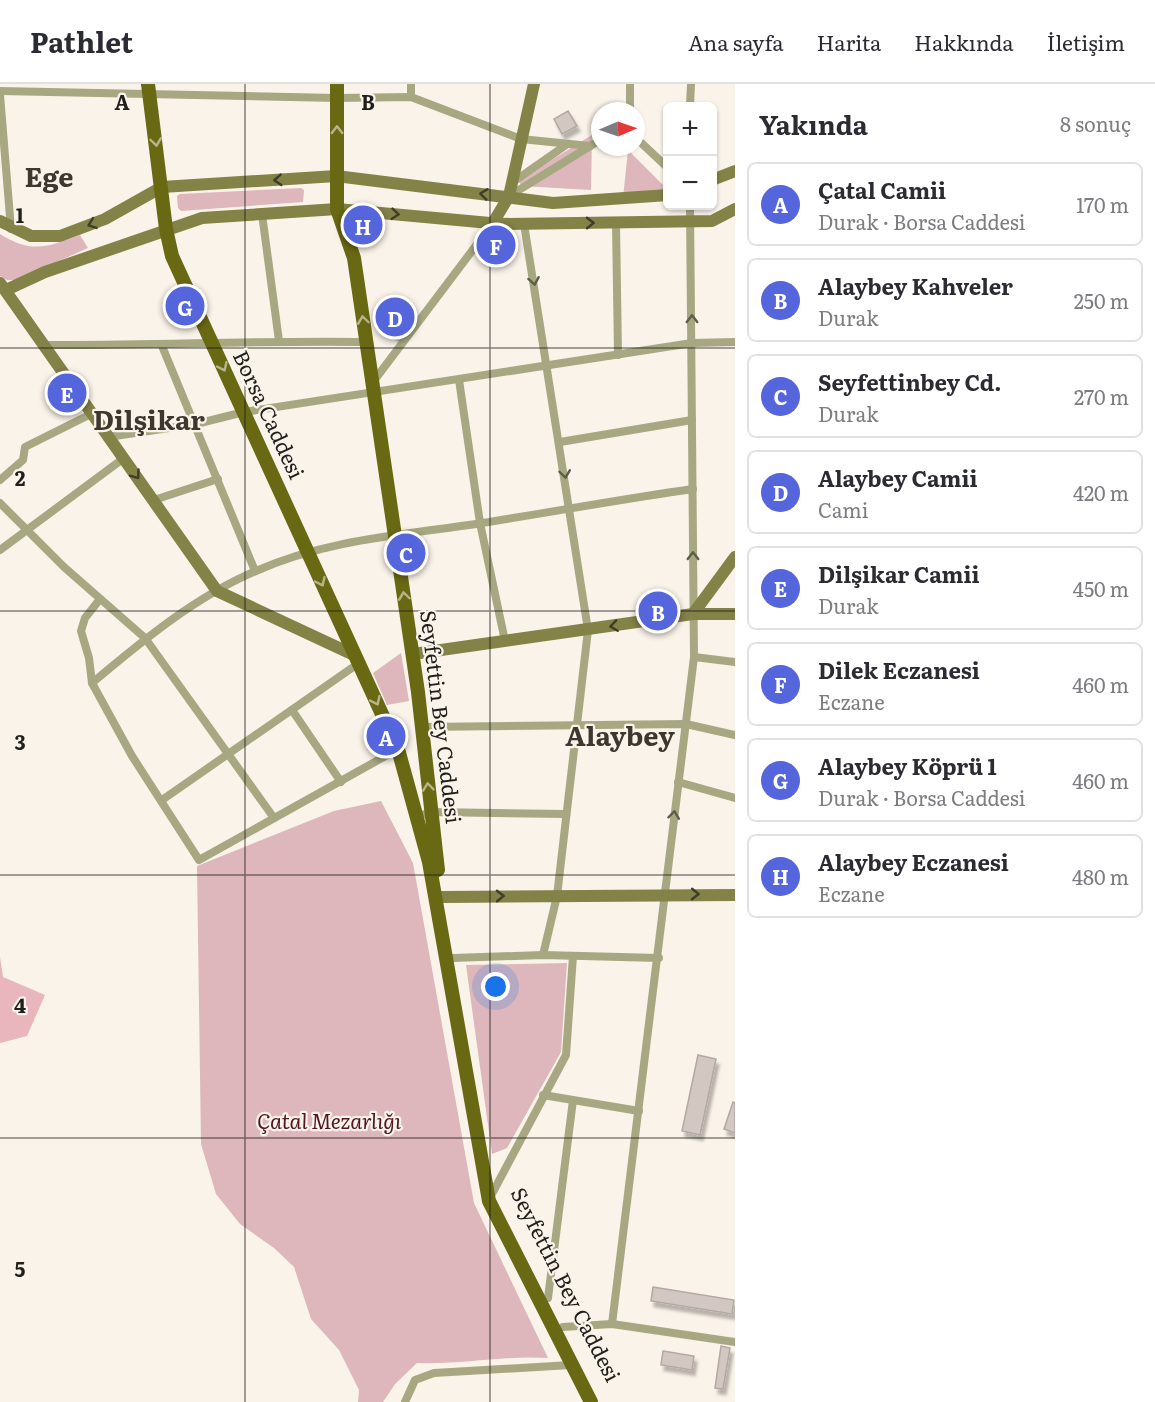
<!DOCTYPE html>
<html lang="tr">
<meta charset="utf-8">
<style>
:root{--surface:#fff;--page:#f7f7f7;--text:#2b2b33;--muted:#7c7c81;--line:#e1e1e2;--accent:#5565dc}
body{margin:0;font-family:Literata,serif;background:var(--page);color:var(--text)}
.controls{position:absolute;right:18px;top:18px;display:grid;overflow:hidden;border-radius:9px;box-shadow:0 2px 4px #0004}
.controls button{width:54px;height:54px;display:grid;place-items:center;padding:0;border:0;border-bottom:2px solid var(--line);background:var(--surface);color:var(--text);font:30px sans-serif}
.compass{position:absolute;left:591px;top:18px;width:54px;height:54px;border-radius:50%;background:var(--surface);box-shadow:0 2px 4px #0004;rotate:88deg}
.you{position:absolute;left:496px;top:903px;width:21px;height:21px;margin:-15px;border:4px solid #fff;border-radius:50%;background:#1a73e8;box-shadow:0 0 0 9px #1a73e833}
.badge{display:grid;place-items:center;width:39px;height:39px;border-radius:50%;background:var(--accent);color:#fff;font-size:20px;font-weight:700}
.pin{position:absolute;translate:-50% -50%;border:3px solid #fff;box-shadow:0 2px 6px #0006}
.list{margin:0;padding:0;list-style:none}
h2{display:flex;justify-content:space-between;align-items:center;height:78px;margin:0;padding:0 24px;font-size:26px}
h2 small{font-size:20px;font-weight:400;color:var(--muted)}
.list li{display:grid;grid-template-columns:39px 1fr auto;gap:18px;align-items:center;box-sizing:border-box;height:84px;margin:0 12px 12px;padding:0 12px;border:2px solid var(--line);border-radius:9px}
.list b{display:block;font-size:22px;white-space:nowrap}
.list p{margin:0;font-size:20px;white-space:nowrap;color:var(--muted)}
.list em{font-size:20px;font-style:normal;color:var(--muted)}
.map{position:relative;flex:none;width:735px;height:1318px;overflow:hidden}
header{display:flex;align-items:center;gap:36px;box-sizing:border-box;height:84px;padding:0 30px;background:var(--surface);border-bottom:2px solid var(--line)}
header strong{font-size:28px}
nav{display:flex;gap:33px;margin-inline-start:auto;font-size:21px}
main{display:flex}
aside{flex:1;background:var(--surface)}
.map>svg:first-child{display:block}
.green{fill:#ddb7bb}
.forest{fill:#e8b6bc}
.building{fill:#d3c7c2;stroke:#b3a8a4;stroke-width:1.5;filter:url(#shadow)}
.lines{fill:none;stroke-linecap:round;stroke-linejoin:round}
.street{stroke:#a7a881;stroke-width:8}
.secondary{stroke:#838247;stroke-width:12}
.primary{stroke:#696813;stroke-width:14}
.oneway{stroke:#b9b489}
.oneway2{stroke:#3e3d29}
.oneway3{stroke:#5d5d49}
.grid{fill:none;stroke:#211f1c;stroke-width:1.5;stroke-opacity:0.55}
.labels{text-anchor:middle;stroke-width:4.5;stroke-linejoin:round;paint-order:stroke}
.street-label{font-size:21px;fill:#211f1c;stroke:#faf3e9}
.park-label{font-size:21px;font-style:italic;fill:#511523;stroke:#faf3e9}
.district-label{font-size:27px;font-weight:bold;fill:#3c372f;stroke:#faf3e9}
.grid-label{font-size:20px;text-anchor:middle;font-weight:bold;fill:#211f1c;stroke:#faf3e9;stroke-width:4.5;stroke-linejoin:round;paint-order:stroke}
</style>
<header>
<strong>Pathlet</strong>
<nav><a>Ana sayfa</a><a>Harita</a><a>Hakkında</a><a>İletişim</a></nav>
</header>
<main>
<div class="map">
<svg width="735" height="1318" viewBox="0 0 735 1318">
<defs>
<filter id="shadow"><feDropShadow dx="3" dy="5.5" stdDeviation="1.5" flood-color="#0004"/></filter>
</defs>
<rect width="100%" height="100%" fill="#faf3e9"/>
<g class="green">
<path d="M 592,51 L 591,106 L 521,102 L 519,96 Z"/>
<path d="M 628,66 L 667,105 L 667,114 L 623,114 Z"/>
<path d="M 301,104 L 304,106 L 303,118 L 181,127 L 178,124 L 177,112 L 180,110 Z"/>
<path d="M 0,150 C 32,170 47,163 80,151 L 88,164 L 16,196 L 7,196 L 0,192 Z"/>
<path d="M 401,569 L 409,617 L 387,621 L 373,589 Z"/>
<path d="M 381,717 L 413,779 L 474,1119 L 548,1274 C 504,1271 461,1281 417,1279 L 395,1300 L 383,1318 L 358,1318 L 359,1306 L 339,1266 L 311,1235 L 294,1183 L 274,1164 L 240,1140 L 216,1110 L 201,1060 L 197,782 L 334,727 Z"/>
<path d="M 567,879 L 561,968 L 507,1064 L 492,1070 L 466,881 Z"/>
</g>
<path class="forest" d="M 0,873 L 3,893 L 45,911 L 27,952 L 0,959 Z"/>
<g class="building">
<path d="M 568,27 L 577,42 L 562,50 L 554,35 Z"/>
<path d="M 392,212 L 414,233 L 397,253 L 374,230 Z"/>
<path d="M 698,971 L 716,975 L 700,1051 L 682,1047 Z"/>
<path d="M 733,1018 L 735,1019 L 735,1049 L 724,1045 Z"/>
<path d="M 653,1203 L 734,1216 L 732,1230 L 651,1217 Z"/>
<path d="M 721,1262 L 730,1264 L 723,1305 L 715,1304 Z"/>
<path d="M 663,1267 L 694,1272 L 692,1286 L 661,1281 Z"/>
</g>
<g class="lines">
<g class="street">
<path d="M 0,7 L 337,14 L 411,13 L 521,55 L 590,62"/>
<path d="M 0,11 L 11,145"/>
<path d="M 411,13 L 411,0"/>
<path d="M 690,22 L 691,0"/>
<path d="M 630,27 L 630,0"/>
<path d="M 636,54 L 668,84"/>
<path d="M 513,98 L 566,61"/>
<path d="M 509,112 L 600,56"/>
<path d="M 262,130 L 279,257"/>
<path d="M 616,139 L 618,271"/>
<path d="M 524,140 L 588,546 L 557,812 L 543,871"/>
<path d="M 43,261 C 151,262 259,256 367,258"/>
<path d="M 162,262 L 255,487"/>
<path d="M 459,296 L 480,439 L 505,557"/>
<path d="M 373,298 L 493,139"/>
<path d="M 108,353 L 196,340 L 244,328 L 692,259 L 735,258"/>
<path d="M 560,358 L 692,336"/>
<path d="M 0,396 L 23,376 L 25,363 L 91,330"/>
<path d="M 154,416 L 218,395"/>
<path d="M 0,419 L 64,483 L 145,554 L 274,734"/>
<path d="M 0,466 L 124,374"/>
<path d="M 100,515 L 85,534 L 81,547 L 89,574 L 92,599 L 132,672 L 199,776 L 398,665"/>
<path d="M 694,573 L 735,578"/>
<path d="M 92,599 C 142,557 195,513 256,487 C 328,455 405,451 482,439 C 552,428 622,415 693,405"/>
<path d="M 292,626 L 341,698"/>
<path d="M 422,643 L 686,640 L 735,651"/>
<path d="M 678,698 L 735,714"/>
<path d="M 162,716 L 359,579"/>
<path d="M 416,733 L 431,728 L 565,730"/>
<path d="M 453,874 L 543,871 L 659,874"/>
<path d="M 543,1011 L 639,1027"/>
<path d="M 493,1108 L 566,971 L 573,872"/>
<path d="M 548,1214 L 573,1016"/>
<path d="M 612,1240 L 694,573 L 690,122"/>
<path d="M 563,1243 L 612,1240 L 735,1258"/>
<path d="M 405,1318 L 415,1296 L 434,1289 L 571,1281"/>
</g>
<g class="secondary">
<path d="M 712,96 L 735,87"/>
<path d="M 0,137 L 31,152 L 60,152 L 105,135 L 162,103 L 336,92 L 553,119 L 668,111"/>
<path d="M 493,139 L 509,112 L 534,0"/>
<path d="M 0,199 L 217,507 L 354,571"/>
<path d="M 6,206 L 45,188 L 202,134 L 337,125 L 501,140 L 712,137 L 735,125"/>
<path d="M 693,530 L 735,473"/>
<path d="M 413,570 L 693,530 L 735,530"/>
<path d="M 442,813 L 735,811"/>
</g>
<g class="primary">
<path d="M 148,0 L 166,145 L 172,172 L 398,665 L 429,778 L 489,1117 L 591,1318"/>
<path d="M 337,0 L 337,125 L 354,174 L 418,608 L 438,786"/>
</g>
</g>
<defs><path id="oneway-chevron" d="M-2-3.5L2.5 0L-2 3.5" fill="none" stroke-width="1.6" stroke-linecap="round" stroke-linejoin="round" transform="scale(1.5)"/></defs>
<g class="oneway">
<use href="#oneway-chevron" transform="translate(337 46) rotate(-90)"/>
<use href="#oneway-chevron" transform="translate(156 58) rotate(82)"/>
<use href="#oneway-chevron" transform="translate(363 236) rotate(-98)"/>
<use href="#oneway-chevron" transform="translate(223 283) rotate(65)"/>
<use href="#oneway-chevron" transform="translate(321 498) rotate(65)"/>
<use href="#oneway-chevron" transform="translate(404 512) rotate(-98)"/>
<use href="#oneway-chevron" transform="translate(376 617) rotate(65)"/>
<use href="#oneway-chevron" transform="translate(428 703) rotate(-96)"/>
</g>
<g class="oneway2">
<use href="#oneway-chevron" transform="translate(278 96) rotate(176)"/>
<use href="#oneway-chevron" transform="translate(484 110) rotate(-173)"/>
<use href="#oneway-chevron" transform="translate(395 130) rotate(5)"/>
<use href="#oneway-chevron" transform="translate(590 139) rotate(-1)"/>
<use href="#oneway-chevron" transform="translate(92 140) rotate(160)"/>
<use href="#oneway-chevron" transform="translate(136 391) rotate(54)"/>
<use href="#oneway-chevron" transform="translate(614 542) rotate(172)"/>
<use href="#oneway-chevron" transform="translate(695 810) rotate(1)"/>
<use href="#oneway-chevron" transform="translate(500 812) rotate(-1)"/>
</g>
<g class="oneway3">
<use href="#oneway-chevron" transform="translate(534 197) rotate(80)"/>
<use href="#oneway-chevron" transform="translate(692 235) rotate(-90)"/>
<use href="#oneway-chevron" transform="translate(565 390) rotate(82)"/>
<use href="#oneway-chevron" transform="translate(693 472) rotate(-90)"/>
<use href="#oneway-chevron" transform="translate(674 731) rotate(-83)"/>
</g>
<path class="grid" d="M 245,0 L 245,1318M 490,0 L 490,1318M 0,264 L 735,264M 0,527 L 735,527M 0,791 L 735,791M 0,1054 L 735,1054"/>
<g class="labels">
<g class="street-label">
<text transform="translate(268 331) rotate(65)" y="7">Borsa Caddesi</text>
<text transform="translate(440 633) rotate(83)" y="7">Seyfettin Bey Caddesi</text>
<text transform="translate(565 1201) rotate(63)" y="7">Seyfettin Bey Caddesi</text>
</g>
<g class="park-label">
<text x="329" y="1045">Çatal Mezarlığı</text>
</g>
<g class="district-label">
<text x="49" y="103">Ege</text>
<text x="149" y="346">Dilşikar</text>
<text x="620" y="662">Alaybey</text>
</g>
</g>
<g class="grid-label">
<text x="122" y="26">A</text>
<text x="368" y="26">B</text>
<text x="20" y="139">1</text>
<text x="20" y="402">2</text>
<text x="20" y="666">3</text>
<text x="20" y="929">4</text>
<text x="20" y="1193">5</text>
</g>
</svg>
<div class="controls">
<button>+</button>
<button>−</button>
</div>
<svg class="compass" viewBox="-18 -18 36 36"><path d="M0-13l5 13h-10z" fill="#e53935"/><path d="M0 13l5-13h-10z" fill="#7c7c81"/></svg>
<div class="you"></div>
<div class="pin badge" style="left:386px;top:652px">A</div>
<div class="pin badge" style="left:658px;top:527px">B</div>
<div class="pin badge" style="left:406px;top:469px">C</div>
<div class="pin badge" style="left:395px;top:233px">D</div>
<div class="pin badge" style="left:67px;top:309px">E</div>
<div class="pin badge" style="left:496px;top:161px">F</div>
<div class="pin badge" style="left:185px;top:222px">G</div>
<div class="pin badge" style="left:363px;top:141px">H</div>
</div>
<aside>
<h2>Yakında<small>8 sonuç</small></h2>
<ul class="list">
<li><span class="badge">A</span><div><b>Çatal Camii</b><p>Durak · Borsa Caddesi</p></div><em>170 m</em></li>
<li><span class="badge">B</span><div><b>Alaybey Kahveler</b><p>Durak</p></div><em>250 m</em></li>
<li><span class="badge">C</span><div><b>Seyfettinbey Cd.</b><p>Durak</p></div><em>270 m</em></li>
<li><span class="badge">D</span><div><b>Alaybey Camii</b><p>Cami</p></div><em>420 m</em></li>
<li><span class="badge">E</span><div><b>Dilşikar Camii</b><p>Durak</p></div><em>450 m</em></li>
<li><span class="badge">F</span><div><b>Dilek Eczanesi</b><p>Eczane</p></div><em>460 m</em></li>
<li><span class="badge">G</span><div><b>Alaybey Köprü 1</b><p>Durak · Borsa Caddesi</p></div><em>460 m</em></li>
<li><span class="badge">H</span><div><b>Alaybey Eczanesi</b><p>Eczane</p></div><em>480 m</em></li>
</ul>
</aside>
</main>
